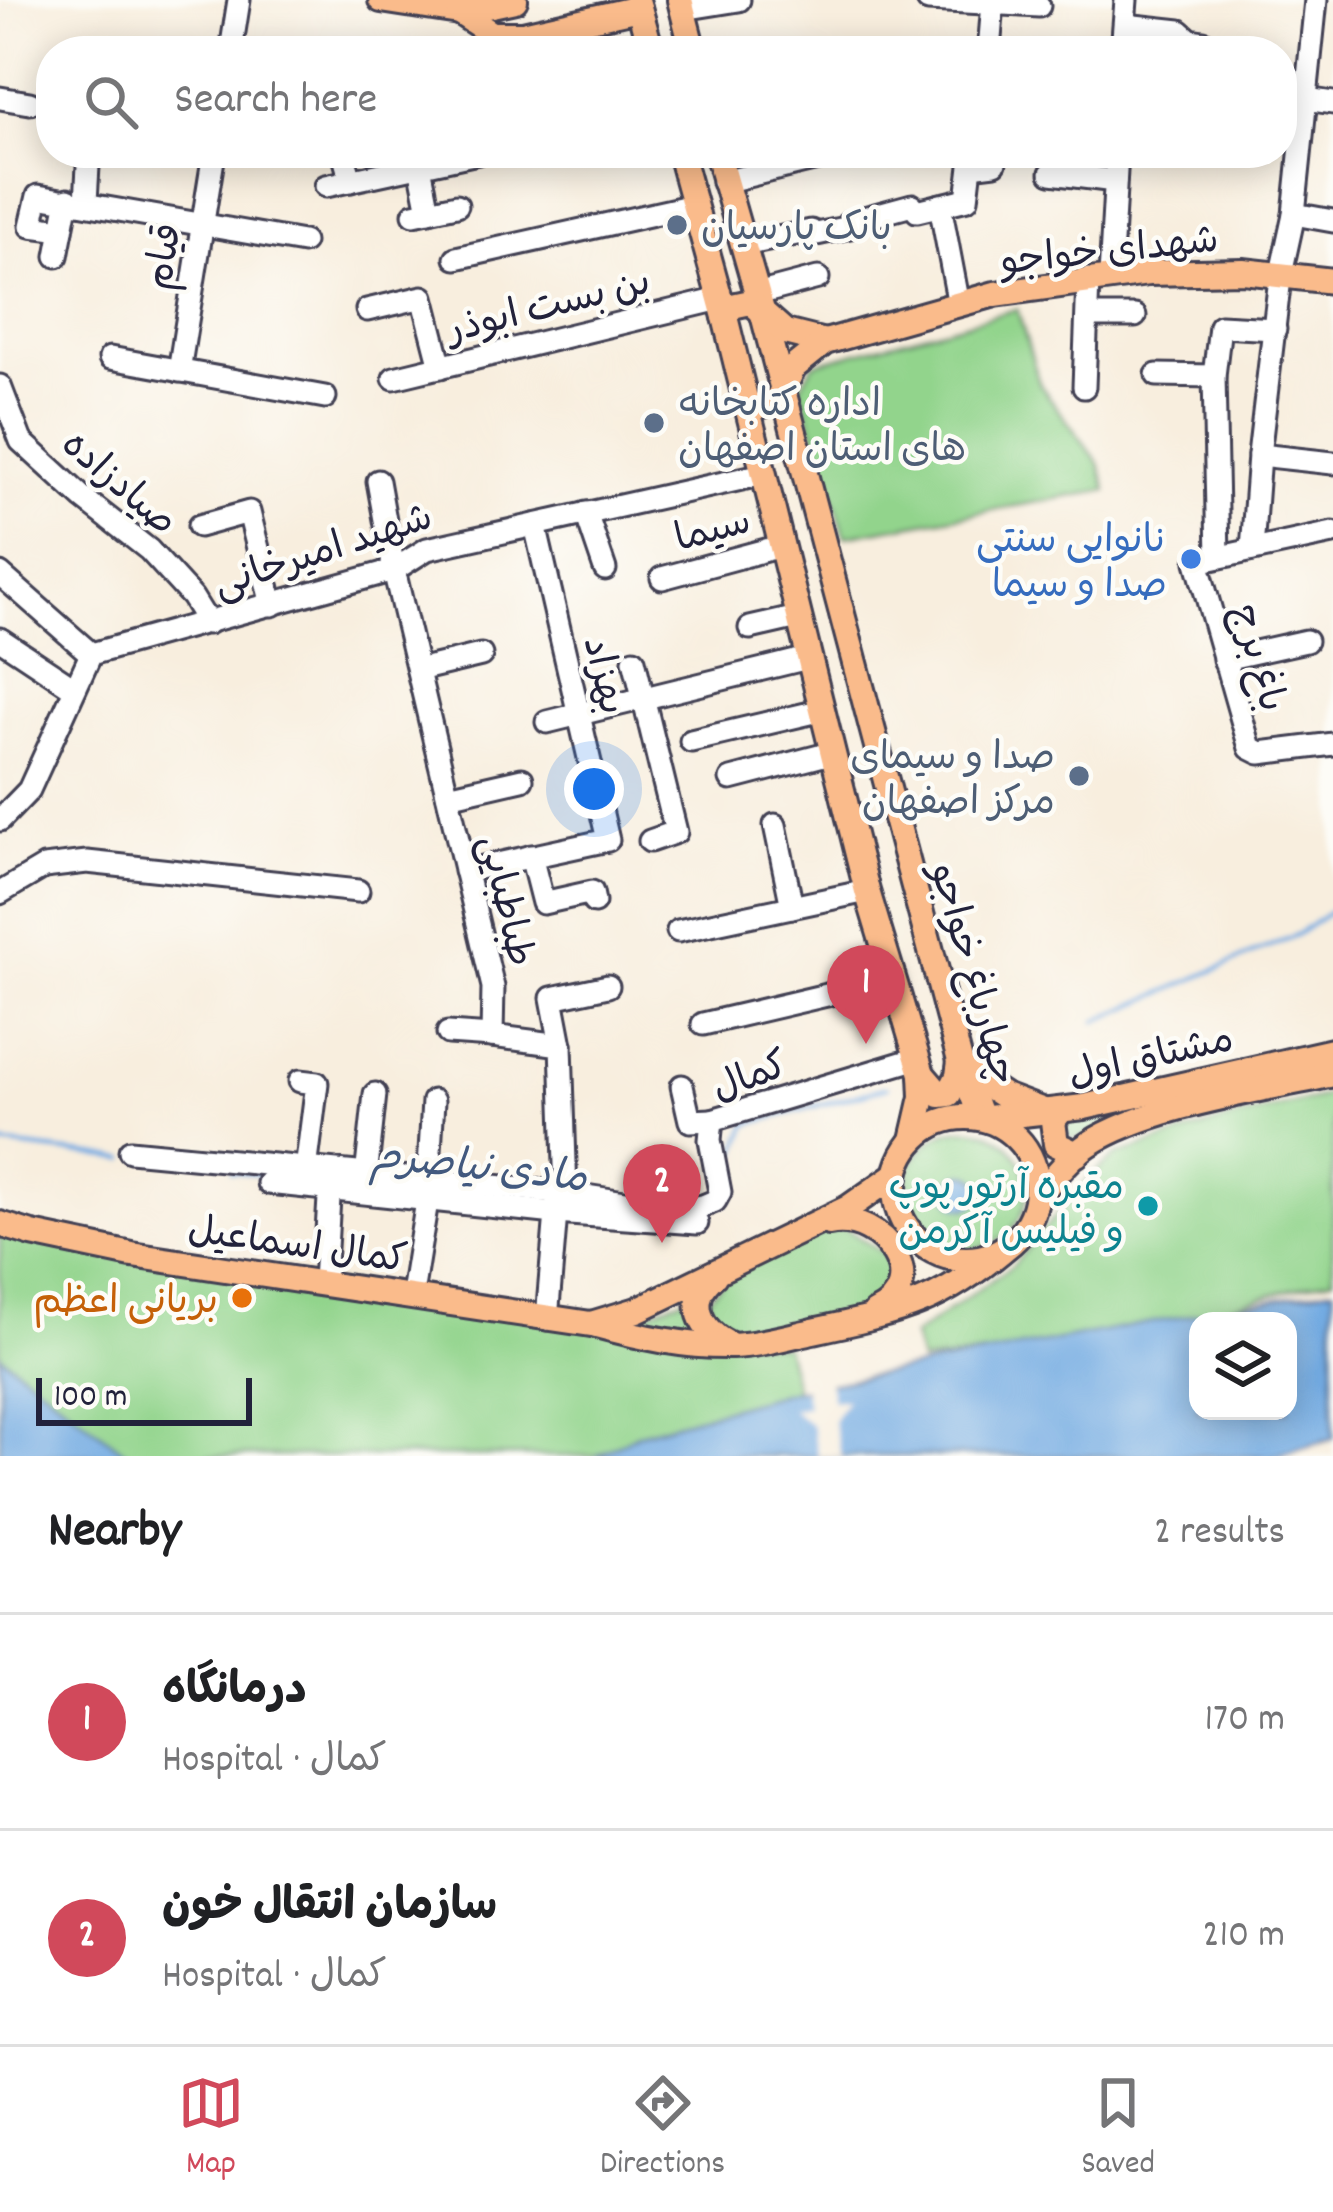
<!DOCTYPE html>
<meta charset="utf-8">
<style>
:root{--surface:#fff;--page:#f2f2f2;--text:#202124;--muted:#757577;--line:#e0e0e0;--accent:#d1495b}
body{margin:0;font-family:Dekko,"Playpen Sans Arabic",sans-serif;background:var(--page);color:var(--text)}
.controls{position:absolute;right:36px;bottom:36px;display:grid;overflow:hidden;border-radius:24px;box-shadow:0 6px 30px #0003}
.controls button{width:108px;height:108px;display:grid;place-items:center;padding:0;border:0;border-bottom:3px solid var(--line);background:var(--surface);color:var(--text);font:60px sans-serif}
.scale{position:absolute;left:36px;bottom:30px;width:216px;box-sizing:border-box;padding-left:12px;border:6px solid #22223b;border-top:0;font-size:33px;line-height:42px;white-space:nowrap;color:#22223b;-webkit-text-stroke:9px #fdfcf7;paint-order:stroke}
.you{position:absolute;left:594px;top:789px;width:42px;height:42px;margin:-30px;border:9px solid #fff;border-radius:50%;background:#1a73e8;box-shadow:0 0 0 18px #1a73e833}
.badge{display:grid;place-items:center;width:78px;height:78px;border-radius:50%;background:var(--accent);color:#fff;font-size:39px;font-weight:700}
.pin{position:absolute;translate:-50% -99px;filter:drop-shadow(0 3px 6px #0008)}
.pin::after{content:'';position:absolute;top:63px;width:42px;height:36px;background:inherit;clip-path:polygon(0 0,100% 0,50% 100%)}
.list{margin:0;padding:0;list-style:none}
h2{display:flex;justify-content:space-between;align-items:center;height:156px;margin:0;padding:0 48px;font-size:51px}
h2 small{font-size:39px;font-weight:400;color:var(--muted)}
.list li{display:grid;grid-template-columns:78px 1fr auto;gap:36px;align-items:center;box-sizing:border-box;height:216px;padding:0 48px;border-top:3px solid var(--line)}
.list b{display:block;font-size:45px;white-space:nowrap}
.list p{margin:0;font-size:39px;white-space:nowrap;color:var(--muted)}
.list em{font-size:39px;font-style:normal;color:var(--muted)}
.icon{flex:none;width:66px;height:66px;fill:none;stroke:currentColor;stroke-width:2;stroke-linecap:round;stroke-linejoin:round}
.map{position:relative;flex:none;width:1333px;height:1456px;overflow:hidden}
.search{position:absolute;background:var(--surface);box-shadow:0 6px 30px #0003;left:36px;right:36px;top:36px;height:132px;display:flex;align-items:center;gap:30px;box-sizing:border-box;padding:0 42px;border-radius:48px;color:var(--muted);font-size:45px}
.sheet{height:588px;background:var(--surface)}
nav{display:flex;justify-content:space-around;align-items:center;box-sizing:border-box;height:168px;border-top:3px solid var(--line);background:var(--surface);font-size:33px;color:var(--muted)}
nav a{display:grid;justify-items:center;gap:6px}
nav .on{color:var(--accent)}
.map>svg:first-child{display:block}
.green{fill:#92d48c;stroke:#5a7b64;stroke-width:3}
.water{fill:#73abe2;stroke:#4a668e;stroke-width:3;fill-rule:evenodd}
.pier{fill:#f8eede}
.lines{fill:none;stroke-linecap:round;stroke-linejoin:round}
.stream{stroke:#73abe2;stroke-width:4.5}
.minor-casing{stroke:#424153;stroke-width:27}
.major-casing{stroke:#424153;stroke-width:30}
.minor{stroke:#fff;stroke-width:21}
.major{stroke:#fabb8b;stroke-width:24}
.service-dot{fill:#5c6f8a;stroke:#fdfcf7;stroke-width:4.5}
.shop-dot{fill:#3f7fe0;stroke:#fdfcf7;stroke-width:4.5}
.culture-dot{fill:#0f9aa8;stroke:#fdfcf7;stroke-width:4.5}
.food-dot{fill:#e8710a;stroke:#fdfcf7;stroke-width:4.5}
.labels{text-anchor:middle;stroke-width:9;stroke-linejoin:round;paint-order:stroke}
.service-label{font-size:39px;fill:#4e5e75;stroke:#fdfcf7;text-anchor:start}
.street-label{font-size:39px;fill:#22223b;stroke:#fdfcf7}
.shop-label{font-size:39px;fill:#366cbe;stroke:#fdfcf7;text-anchor:end}
.culture-label{font-size:39px;fill:#0d838f;stroke:#fdfcf7;text-anchor:end}
.food-label{font-size:39px;fill:#c56008;stroke:#fdfcf7;text-anchor:end}
.water-label{font-size:42px;font-style:italic;fill:#42597e;stroke:#fdfcf7}
</style>
<div class="map">
<svg width="1333" height="1456" viewBox="0 0 1333 1456">
<rect width="100%" height="100%" fill="#fdfcf7"/>
<filter id="ink" filterUnits="userSpaceOnUse"><feTurbulence type="fractalNoise" baseFrequency=".00833" numOctaves="2"/><feDisplacementMap in="SourceGraphic" scale="24" xChannelSelector="R" yChannelSelector="G"/><feConvolveMatrix kernelMatrix="1 2 1 2 8 2 1 2 1" color-interpolation-filters="sRGB"/></filter>
<filter id="wash" filterUnits="userSpaceOnUse"><feTurbulence type="fractalNoise" baseFrequency=".004" numOctaves="4" result="noise"/><feDisplacementMap in="SourceGraphic" scale="48" xChannelSelector="R" yChannelSelector="G"/><feGaussianBlur stdDeviation="2.7" result="paint"/><feColorMatrix in="noise" values="0 0 0 0 0 0 0 0 0 0 0 0 0 0 0 0 0 1.4 0 .05"/><feComposite in="paint" operator="in"/></filter>
<g filter="url(#wash)">
<rect width="100%" height="100%" fill="#f8eede"/>
<g class="green">
<path d="M 1017,309 L 1040,385 L 1099,463 L 1107,490 L 845,536 L 800,387 L 813,364 Z"/>
<path d="M 1333,1094 L 1333,1278 L 1098,1341 L 920,1362 L 913,1336 L 1013,1265 L 1089,1177 L 1117,1155 L 1220,1122 Z"/>
<path d="M 1168,1100 L 1077,1139 L 1068,1137 L 1067,1118 Z"/>
<circle cx="967" cy="1189" r="60"/>
<path d="M 845,1228 L 887,1256 L 892,1285 L 874,1307 L 744,1336 L 728,1336 L 713,1322 L 709,1298 C 731,1266 806,1232 845,1228 Z"/>
<path d="M 0,1236 L 785,1346 L 796,1390 L 640,1433 L 596,1456 L 129,1456 L 0,1355 Z"/>
<path d="M 687,1296 L 698,1336 L 614,1327 Z"/>
</g>
<g class="water">
<circle cx="965" cy="1191" r="17"/>
<path d="M 1333,1288 L 1333,1439 L 1273,1456 L 596,1456 L 640,1433 L 786,1392 ZM 1198,1321 L 1288,1321 L 1288,1411 L 1198,1411 Z"/>
<path d="M 0,1355 L 125,1452 L 129,1456 L 0,1456 Z"/>
</g>
<path class="pier" d="M 828,1378 L 833,1401 L 847,1399 L 833,1421 L 841,1456 L 818,1456 L 812,1426 L 792,1410 L 807,1406 L 803,1383 Z"/>
<g class="lines">
<g class="stream">
<path d="M 1097,1021 L 1296,935 L 1333,910"/>
<path d="M 0,1144 L 125,1159"/>
<path d="M 232,1171 L 263,1175"/>
<path d="M 724,1203 L 729,1200 L 734,1158 L 748,1124 L 887,1087"/>
</g>
</g>
</g>
<g filter="url(#ink)">
<g class="lines">
<g class="minor-casing">
<g id="minor">
<path d="M 928,0 L 1039,6"/>
<path d="M 683,9 L 739,0"/>
<path d="M 1125,25 L 1180,31 L 1190,40 L 1204,42"/>
<path d="M 231,51 L 239,0"/>
<path d="M 989,51 L 993,3"/>
<path d="M 1122,51 L 1126,0"/>
<path d="M 0,98 L 30,103"/>
<path d="M 1306,99 L 1333,103"/>
<path d="M 343,153 L 351,181"/>
<path d="M 420,166 L 429,211"/>
<path d="M 1051,173 L 1115,181"/>
<path d="M 723,182 L 843,153"/>
<path d="M 326,186 L 478,153"/>
<path d="M 68,199 L 62,230 L 31,226 L 38,196 L 303,242"/>
<path d="M 86,202 L 88,166"/>
<path d="M 940,205 L 959,305"/>
<path d="M 414,214 L 457,205"/>
<path d="M 1294,214 L 1333,221"/>
<path d="M 744,245 L 811,231 L 812,235 L 850,227 L 849,222 L 912,205 L 917,211 L 967,199 L 971,166 L 995,163"/>
<path d="M 57,256 L 62,230"/>
<path d="M 456,258 L 694,205"/>
<path d="M 1110,277 L 1117,153"/>
<path d="M 757,294 L 818,278"/>
<path d="M 367,310 L 423,297 L 441,367"/>
<path d="M 1088,316 L 1135,316"/>
<path d="M 110,358 L 325,397"/>
<path d="M 179,371 L 214,153"/>
<path d="M 1157,375 L 1214,376"/>
<path d="M 394,378 L 720,299"/>
<path d="M 0,386 L 21,441 L 84,499 L 149,550 L 192,597 L 208,623"/>
<path d="M 1084,387 L 1088,279"/>
<path d="M 1259,455 L 1333,463"/>
<path d="M 378,481 L 394,570 L 493,987 L 492,1036 L 561,1045 L 566,1193"/>
<path d="M 586,513 L 605,569"/>
<path d="M 199,526 L 249,512 L 272,605"/>
<path d="M 1333,533 L 1197,562 L 1250,748 L 1260,753 L 1333,744"/>
<path d="M 1252,550 L 1259,455 L 1280,278 L 1294,214 L 1316,0"/>
<path d="M 1218,557 L 1214,376 L 1220,326 L 1275,329"/>
<path d="M 0,574 L 91,654"/>
<path d="M 662,578 L 781,546"/>
<path d="M 750,628 L 798,617"/>
<path d="M 0,639 L 74,688"/>
<path d="M 1224,659 L 1306,641"/>
<path d="M 634,660 L 676,832 L 650,841"/>
<path d="M 418,670 L 481,655"/>
<path d="M 547,722 L 808,658"/>
<path d="M 691,741 L 819,711"/>
<path d="M 731,779 L 831,753"/>
<path d="M 448,796 L 522,779"/>
<path d="M 0,820 L 29,790 L 91,654 L 394,570 L 427,549 L 764,474"/>
<path d="M 775,825 L 792,907"/>
<path d="M 531,856 L 543,903 L 592,892 L 594,902"/>
<path d="M 465,871 L 608,840 L 535,525"/>
<path d="M 0,893 L 44,867 L 87,862 L 358,891"/>
<path d="M 678,931 L 867,891"/>
<path d="M 703,1024 L 891,980"/>
<path d="M 448,1033 L 492,1036"/>
<path d="M 561,1045 L 552,998 L 608,986"/>
<path d="M 300,1081 L 317,1083 L 306,1170"/>
<path d="M 682,1086 L 690,1121 L 712,1120"/>
<path d="M 130,1151 L 566,1193 L 677,1210 L 703,1206 L 715,1201 L 720,1192 L 710,1140 L 712,1120 L 915,1059"/>
<path d="M 366,1177 L 375,1094"/>
<path d="M 268,1183 L 555,1213 L 697,1223"/>
<path d="M 324,1282 L 330,1181"/>
<path d="M 412,1294 L 427,1201 L 433,1101"/>
<path d="M 547,1319 L 557,1201"/>
</g>
</g>
<g class="major-casing">
<g id="major">
<path d="M 381,0 L 459,12 L 515,0"/>
<path d="M 637,0 L 651,51"/>
<path d="M 680,0 L 693,51"/>
<path d="M 459,12 L 492,34 L 523,34 L 639,8"/>
<path d="M 680,153 L 725,317 L 867,891 L 922,1074 L 923,1097 L 913,1140"/>
<path d="M 717,153 L 761,307 L 960,1061 L 981,1118"/>
<path d="M 725,317 L 732,306 L 751,302 L 785,332 L 825,342"/>
<path d="M 746,401 L 755,407 L 776,402 L 794,367 L 825,342 L 995,294 L 1148,273 L 1243,271 L 1333,281"/>
<path d="M 963,1069 L 1004,1096 L 1041,1110"/>
<path d="M 922,1074 L 940,1095 L 949,1094 L 958,1076 L 960,1061"/>
<path d="M 1060,1112 L 1053,1121 L 1056,1144 L 1077,1154"/>
<circle cx="966" cy="1188" r="71"/>
<path d="M 988,1118 L 1084,1107 L 1333,1051"/>
<path d="M 1037,1197 C 1053,1179 1069,1157 1089,1144 C 1150,1105 1261,1090 1333,1074"/>
<path d="M 829,1223 C 883,1212 934,1285 875,1313"/>
<path d="M 0,1224 L 32,1234 L 132,1255 L 591,1324 L 637,1310 L 848,1208 L 895,1175"/>
<path d="M 714,1276 C 685,1300 700,1332 731,1345"/>
<path d="M 596,1325 C 640,1337 686,1347 732,1346 C 759,1345 787,1337 813,1331 C 901,1312 941,1304 1011,1243"/>
</g>
</g>
<use href="#minor" class="minor"/>
<use href="#major" class="major"/>
</g>
</g>
<g class="service-dot">
<circle cx="677" cy="225" r="12"/>
<circle cx="654" cy="423" r="12"/>
<circle cx="1079" cy="776" r="12"/>
</g>
<circle class="shop-dot" cx="1191" cy="559" r="12"/>
<circle class="culture-dot" cx="1148" cy="1206" r="12"/>
<circle class="food-dot" cx="242" cy="1298" r="12"/>
<g class="labels">
<g class="service-label">
<text x="701" y="239">بانک پارسیان</text>
<text x="678" y="415">اداره کتابخانه<tspan x="678" dy="45">های استان اصفهان</tspan></text>
<text x="1055" y="768" text-anchor="end">صدا و سیمای<tspan x="1055" dy="45">مرکز اصفهان</tspan></text>
</g>
<g class="street-label">
<text transform="translate(1109 248) rotate(-6)" y="14">شهدای خواجو</text>
<text transform="translate(161 256) rotate(-81)" y="14">قیام</text>
<text transform="translate(548 303) rotate(-14)" y="14">بن بست ابوذر</text>
<text transform="translate(121 481) rotate(41)" y="14">صیادزاده</text>
<text transform="translate(712 527) rotate(-15)" y="14">سیما</text>
<text transform="translate(322 548) rotate(-18)" y="14">شهید امیرخانی</text>
<text transform="translate(1261 657) rotate(74)" y="14">باغ برج</text>
<text transform="translate(607 675) rotate(77)" y="14">بهزاد</text>
<text transform="translate(509 900) rotate(77)" y="14">طباطبایی</text>
<text transform="translate(976 973) rotate(74)" y="14">چهارباغ خواجو</text>
<text transform="translate(1150 1054) rotate(-13)" y="14">مشتاق اول</text>
<text transform="translate(749 1074) rotate(-21)" y="14">کمال</text>
<text transform="translate(298 1242) rotate(8)" y="14">کمال اسماعیل</text>
</g>
<g class="shop-label">
<text x="1167" y="551">نانوایی سنتی<tspan x="1167" dy="45">صدا و سیما</tspan></text>
</g>
<g class="culture-label">
<text x="1124" y="1198">مقبره آرتور پوپ<tspan x="1124" dy="45">و فیلیس آکرمن</tspan></text>
</g>
<g class="food-label">
<text x="218" y="1312">بریانی اعظم</text>
</g>
<g class="water-label">
<text transform="translate(480 1164) rotate(6)" y="15">مادی نیاصرم</text>
</g>
</g>
</svg>
<div class="controls">
<button><svg class="icon" aria-label="layers" viewBox="0 0 24 24"><path d="M12 4l9 5-9 5-9-5zM3 14l9 5 9-5"/></svg></button>
</div>
<div class="scale">100 m</div>
<div class="you"></div>
<div class="pin badge" style="left:866px;top:1044px">1</div>
<div class="pin badge" style="left:662px;top:1243px">2</div>
<div class="search"><svg class="icon" aria-label="search" viewBox="0 0 24 24"><circle cx="10" cy="10" r="6"/><path d="M15 15l6 6"/></svg>Search here</div>
</div>
<section class="sheet">
<h2>Nearby<small>2 results</small></h2>
<ul class="list">
<li><span class="badge">1</span><div><b>درمانگاه</b><p>Hospital · کمال</p></div><em>170 m</em></li>
<li><span class="badge">2</span><div><b>سازمان انتقال خون</b><p>Hospital · کمال</p></div><em>210 m</em></li>
</ul>
</section>
<nav>
<a class="on"><svg class="icon" aria-label="map" viewBox="0 0 24 24"><path d="M3 6l6-2 6 2 6-2v14l-6 2-6-2-6 2zM9 4v14M15 6v14"/></svg>Map</a>
<a><svg class="icon" aria-label="directions" viewBox="0 0 24 24"><path d="M12 3l9 9-9 9-9-9zM9 14v-3h6M13 9l2 2-2 2"/></svg>Directions</a>
<a><svg class="icon" aria-label="saved" viewBox="0 0 24 24"><path d="M7 4h10v16l-5-4-5 4z"/></svg>Saved</a>
</nav>
